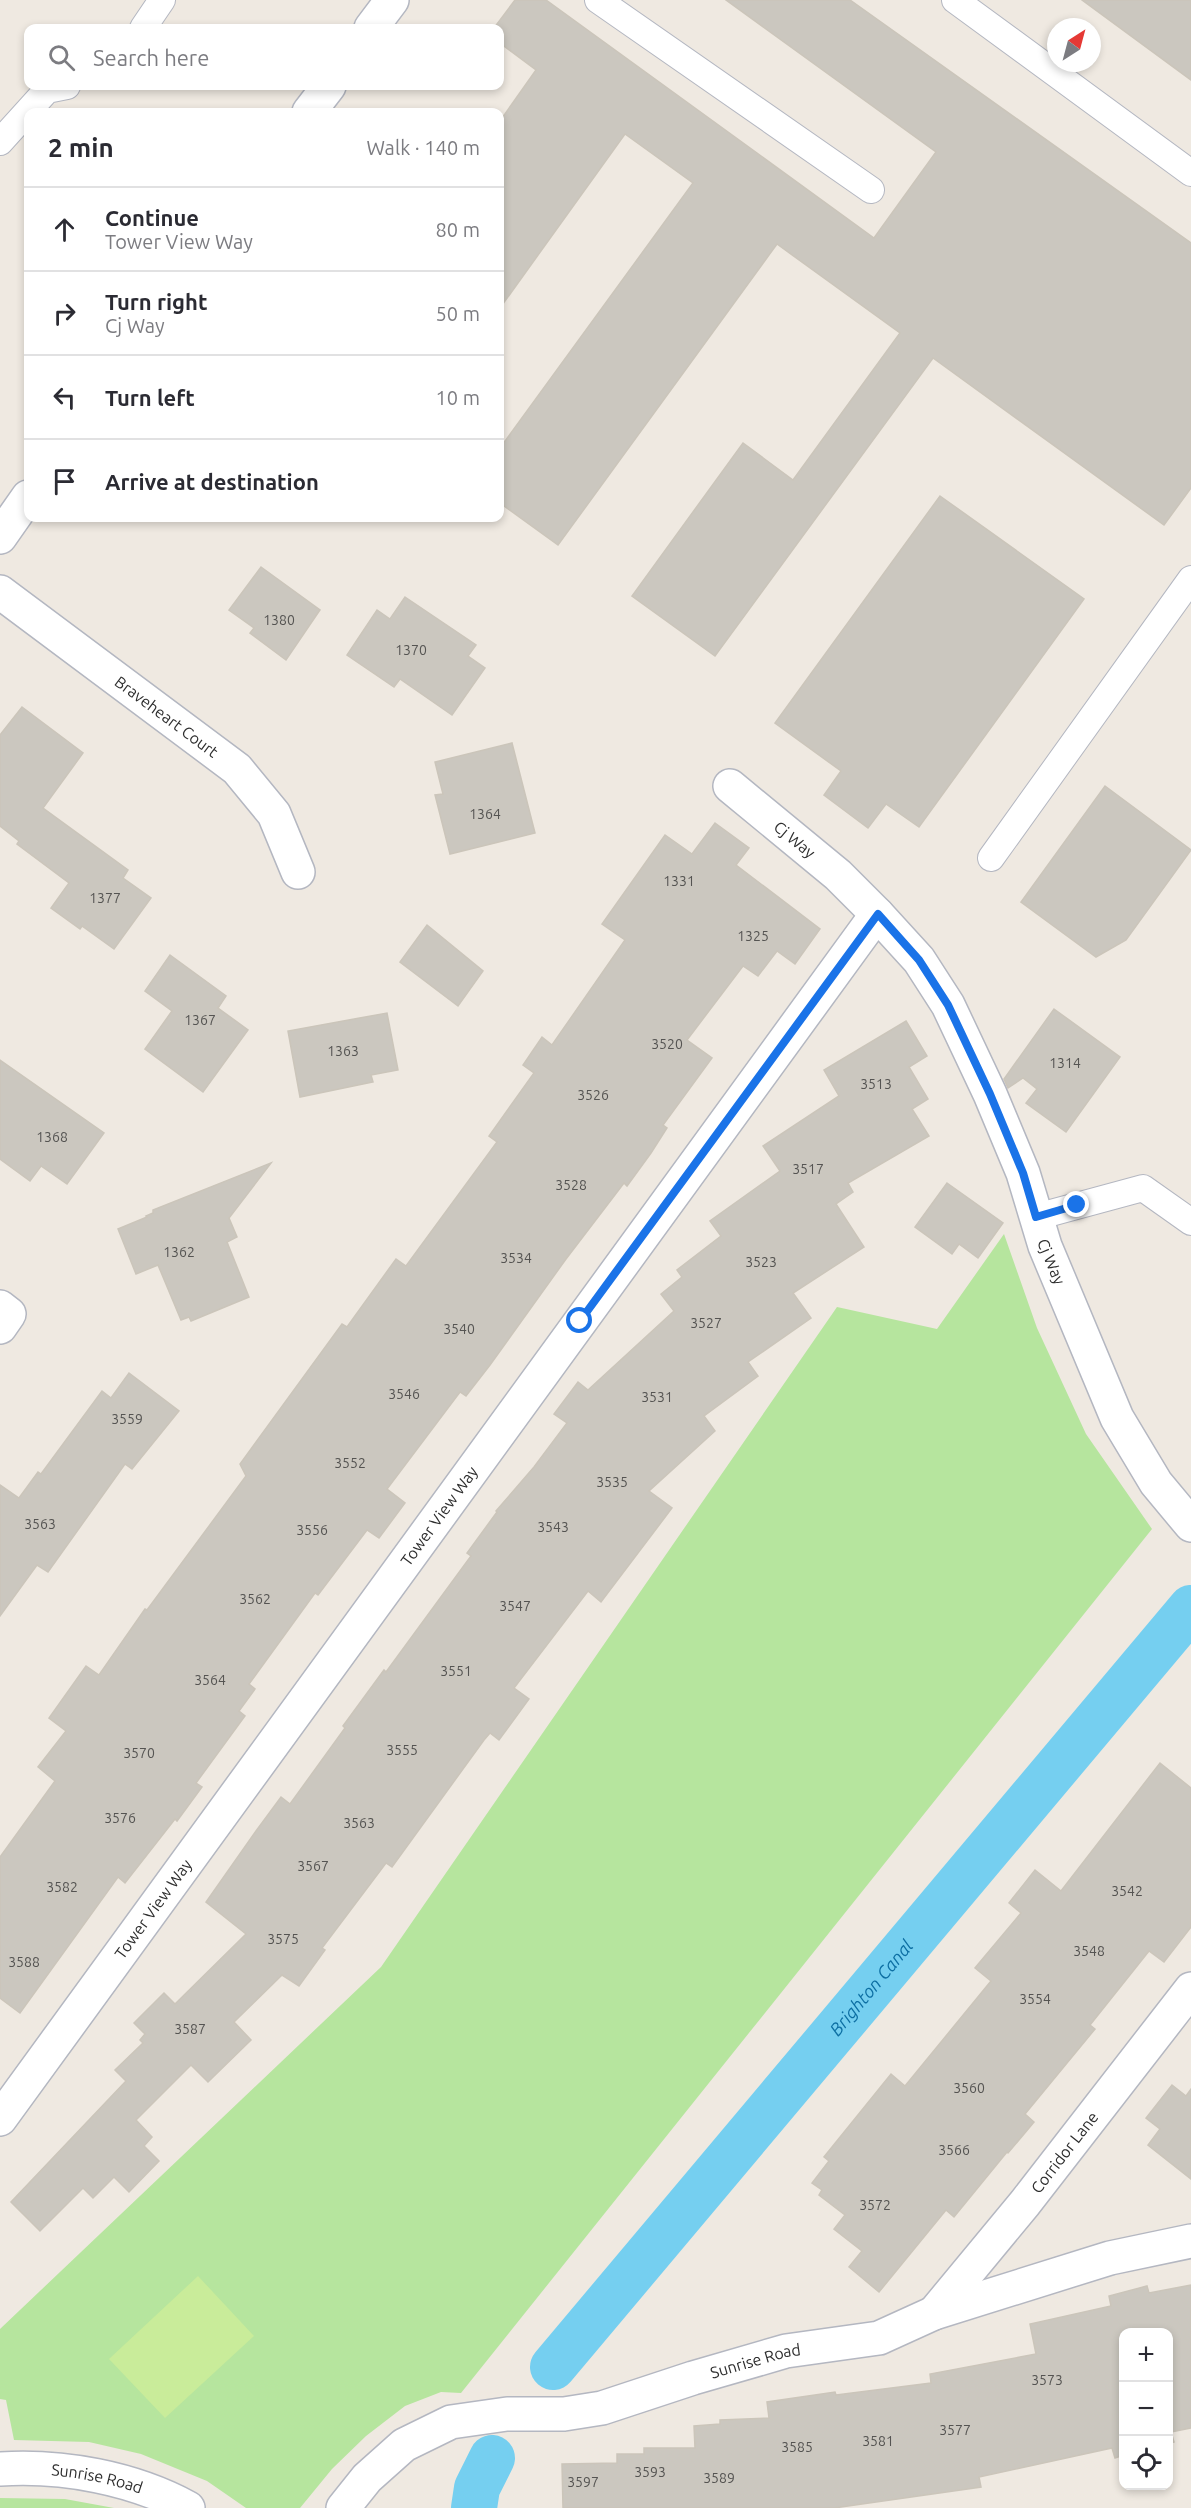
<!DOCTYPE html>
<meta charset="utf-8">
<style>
:root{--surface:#fff;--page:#f2f2f3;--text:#2b2b33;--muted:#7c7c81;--line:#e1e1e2}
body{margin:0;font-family:Ubuntu,sans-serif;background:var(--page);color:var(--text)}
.controls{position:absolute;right:18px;bottom:18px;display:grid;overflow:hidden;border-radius:12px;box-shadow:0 3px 9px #0003}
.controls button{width:54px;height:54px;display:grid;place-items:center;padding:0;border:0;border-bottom:2px solid var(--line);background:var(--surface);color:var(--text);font:30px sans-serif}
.compass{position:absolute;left:1047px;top:18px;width:54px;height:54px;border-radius:50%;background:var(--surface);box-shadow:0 3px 9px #0003;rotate:36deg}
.stop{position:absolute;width:18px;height:18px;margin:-14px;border:4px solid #1a73e8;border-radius:50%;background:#fff}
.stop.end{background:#1a73e8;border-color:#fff;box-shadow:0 2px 6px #0008}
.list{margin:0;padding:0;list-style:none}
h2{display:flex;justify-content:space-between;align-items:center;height:78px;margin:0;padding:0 24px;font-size:26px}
h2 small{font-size:20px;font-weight:400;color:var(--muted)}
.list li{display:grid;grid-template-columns:39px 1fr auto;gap:18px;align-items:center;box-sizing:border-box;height:84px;padding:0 24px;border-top:2px solid var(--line)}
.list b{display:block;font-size:22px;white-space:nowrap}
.list p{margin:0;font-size:20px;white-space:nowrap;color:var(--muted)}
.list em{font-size:20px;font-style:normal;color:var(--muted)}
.icon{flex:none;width:33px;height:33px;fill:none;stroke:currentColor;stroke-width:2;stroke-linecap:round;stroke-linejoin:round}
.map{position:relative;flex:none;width:1191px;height:2508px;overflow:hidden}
.search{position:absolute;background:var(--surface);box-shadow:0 3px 9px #0003;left:24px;top:24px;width:480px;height:66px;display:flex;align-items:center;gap:15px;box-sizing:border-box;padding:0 21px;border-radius:12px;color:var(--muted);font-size:22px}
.panel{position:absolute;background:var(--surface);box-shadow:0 3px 9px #0003;left:24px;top:108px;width:480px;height:414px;border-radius:12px}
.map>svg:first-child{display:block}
.green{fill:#b6e59e}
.pitch{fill:#c9ec9a}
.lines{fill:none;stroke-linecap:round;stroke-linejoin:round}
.canal{stroke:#75cff0;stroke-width:46}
.building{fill:#cbc7bf;stroke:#cbc5ba;stroke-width:1.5}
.service-casing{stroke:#b4b7c1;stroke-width:28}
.minor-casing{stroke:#b4b7c1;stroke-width:36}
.service{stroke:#fff;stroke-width:26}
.minor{stroke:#fff;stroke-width:33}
.route{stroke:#1a73e8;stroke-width:8}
.labels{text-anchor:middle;stroke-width:5;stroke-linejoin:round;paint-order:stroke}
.number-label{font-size:14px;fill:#555452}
.street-label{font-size:16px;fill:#2e2e2e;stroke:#fff}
.water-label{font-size:18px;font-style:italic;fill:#0d6fa3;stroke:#fff}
</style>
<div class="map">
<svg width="1191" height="2508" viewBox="0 0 1191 2508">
<rect width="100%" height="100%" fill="#efe9e1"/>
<g class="green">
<path d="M 1004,1234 L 1037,1328 L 1086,1434 L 1152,1529 L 461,2393 L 441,2392 L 405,2406 L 366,2436 L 332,2469 L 300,2508 L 246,2508 L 207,2481 L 141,2454 L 89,2442 L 14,2440 L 6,2400 L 0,2399 L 0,2329 L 381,1967 L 837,1307 L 937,1329 Z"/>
<path d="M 0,2498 L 65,2499 L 114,2508 L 0,2508 Z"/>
</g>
<path class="pitch" d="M 198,2276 L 254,2336 L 165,2418 L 109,2359 Z"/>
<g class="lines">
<g class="canal">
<path id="s1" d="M 553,2367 L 1191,1608"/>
<path d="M 474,2508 L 477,2488 L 492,2458"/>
</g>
</g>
<g class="building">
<path d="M 515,0 L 546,0 L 874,238 L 936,152 L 726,0 L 850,0 L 1191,243 L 1191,488 L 1164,525 L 933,358 L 715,656 L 632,596 L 743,443 L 793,480 L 900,333 L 777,244 L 558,545 L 500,503 L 500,448 L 693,183 L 625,134 L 500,308 L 500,121 L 536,70 L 500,43 L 500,28 L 494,28 Z"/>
<path d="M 1082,0 L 1191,0 L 1191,80 Z"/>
<path d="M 940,496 L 1084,599 L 919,827 L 886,804 L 868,828 L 824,795 L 841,771 L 775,723 Z"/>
<path d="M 261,567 L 320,610 L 286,660 L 250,633 L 254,628 L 229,610 Z"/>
<path d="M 405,597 L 476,645 L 468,656 L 485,668 L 452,715 L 400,679 L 394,687 L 347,655 L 377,610 L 390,619 Z"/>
<path d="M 22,707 L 83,753 L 43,808 L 128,870 L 123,878 L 151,898 L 114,949 L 82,926 L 80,929 L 51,908 L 69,883 L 17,844 L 19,841 L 0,826 L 0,735 Z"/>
<path d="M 512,743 L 535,833 L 450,854 L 435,795 L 443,794 L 435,762 Z"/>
<path d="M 1105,786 L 1191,850 L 1126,940 L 1096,957 L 1021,902 Z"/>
<path d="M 715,823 L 749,848 L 736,865 L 820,929 L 795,964 L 777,951 L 758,976 L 743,966 L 687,1040 L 712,1058 L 663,1125 L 667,1128 L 651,1153 L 627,1186 L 624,1183 L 566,1259 L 490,1365 L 466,1396 L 460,1392 L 387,1489 L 405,1503 L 379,1538 L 367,1530 L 318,1595 L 315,1593 L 249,1684 L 255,1689 L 239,1711 L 245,1716 L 196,1783 L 202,1787 L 177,1821 L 175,1819 L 125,1883 L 118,1877 L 20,2013 L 0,1998 L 0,1857 L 55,1781 L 38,1767 L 66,1731 L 49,1718 L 86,1666 L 99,1675 L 145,1609 L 147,1610 L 246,1476 L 240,1464 L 342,1324 L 347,1327 L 396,1259 L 406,1266 L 497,1142 L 489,1136 L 534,1073 L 523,1065 L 542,1037 L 552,1045 L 625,940 L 602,924 L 665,835 L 692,854 Z"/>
<path d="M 427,925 L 483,971 L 458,1006 L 400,962 Z"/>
<path d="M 170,955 L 226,996 L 218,1008 L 248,1030 L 203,1092 L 145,1049 L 172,1011 L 145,991 Z"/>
<path d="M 1054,1009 L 1120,1057 L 1066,1132 L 1026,1103 L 1037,1089 L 1023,1078 L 1008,1088 L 1004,1079 Z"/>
<path d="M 387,1013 L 398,1070 L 371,1075 L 373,1082 L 300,1097 L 288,1031 Z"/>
<path d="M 906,1021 L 927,1056 L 909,1067 L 928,1099 L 912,1109 L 929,1136 L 848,1183 L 853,1192 L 836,1204 L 864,1247 L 793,1293 L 811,1318 L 748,1362 L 758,1376 L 704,1416 L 715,1431 L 649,1491 L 672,1508 L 601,1602 L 588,1591 L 514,1688 L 529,1699 L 499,1740 L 490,1733 L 484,1740 L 392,1867 L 386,1863 L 322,1948 L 325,1950 L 299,1986 L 282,1975 L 234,2022 L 251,2040 L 208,2082 L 191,2065 L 136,2120 L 152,2137 L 144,2146 L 159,2161 L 129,2192 L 114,2177 L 93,2198 L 83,2188 L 40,2231 L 11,2202 L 126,2081 L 115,2070 L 143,2043 L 140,2040 L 145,2034 L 134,2023 L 164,1993 L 175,2004 L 246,1934 L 206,1902 L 256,1831 L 281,1797 L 290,1804 L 345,1728 L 343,1726 L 384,1670 L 386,1672 L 471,1556 L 467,1553 L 497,1512 L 496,1511 L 534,1467 L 567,1423 L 554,1414 L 578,1382 L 588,1390 L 674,1311 L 661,1294 L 682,1277 L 677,1270 L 721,1236 L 710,1221 L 780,1171 L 763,1146 L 839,1096 L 824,1070 Z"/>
<path d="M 0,1060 L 104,1133 L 67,1184 L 41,1166 L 30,1181 L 0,1159 Z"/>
<path d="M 271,1163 L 229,1218 L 237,1237 L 227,1242 L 249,1297 L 191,1321 L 189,1317 L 181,1320 L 158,1265 L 136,1274 L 118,1229 L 147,1217 L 146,1216 L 153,1213 L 153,1210 Z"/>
<path d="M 947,1183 L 1003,1223 L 978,1258 L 959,1244 L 952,1254 L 915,1227 Z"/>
<path d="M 129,1373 L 179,1411 L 132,1469 L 125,1464 L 48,1572 L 37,1565 L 0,1616 L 0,1485 L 19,1498 L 38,1472 L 41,1474 L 102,1391 L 111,1398 Z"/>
<path d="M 1160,1763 L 1191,1788 L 1191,1927 L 1164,1962 L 1149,1951 L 1090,2025 L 1095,2029 L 1025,2114 L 1034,2122 L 1008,2153 L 1007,2152 L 954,2217 L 946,2210 L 879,2292 L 849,2267 L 862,2251 L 834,2229 L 845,2215 L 819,2195 L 822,2190 L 812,2183 L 829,2161 L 824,2157 L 891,2074 L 905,2086 L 991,1981 L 975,1968 L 1021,1913 L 1009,1903 L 1035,1870 L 1061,1891 Z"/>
<path d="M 1172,2085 L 1186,2096 L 1191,2089 L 1191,2179 L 1148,2145 L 1160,2129 L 1146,2118 Z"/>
<path d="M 1191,2285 L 1191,2428 L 1171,2432 L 1174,2442 L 1168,2444 L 1168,2332 L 1124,2332 L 1124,2455 L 1115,2458 L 1112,2448 L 979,2477 L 981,2487 L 834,2508 L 563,2508 L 562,2464 L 617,2463 L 617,2454 L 644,2454 L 644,2448 L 695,2448 L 694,2426 L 720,2424 L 720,2420 L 769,2418 L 767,2402 L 835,2392 L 836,2395 L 931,2383 L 930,2374 L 1036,2354 L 1030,2324 L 1111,2306 L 1109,2296 L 1147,2286 L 1149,2293 Z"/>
</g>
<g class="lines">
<g class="service-casing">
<g id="service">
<path d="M 598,0 L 871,190"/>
<path d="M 955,0 L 1191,173"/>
<path d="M 143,28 L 162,0"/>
<path d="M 0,142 L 47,90 L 67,86"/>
<path d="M 991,858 L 1191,579"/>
<path d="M 1036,1217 L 1143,1188 L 1191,1222"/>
</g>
</g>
<g class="minor-casing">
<g id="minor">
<path d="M 371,28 L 392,0"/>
<path d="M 309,112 L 329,86"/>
<path d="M 0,537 L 28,497"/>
<path id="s2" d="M 0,592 L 237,769 L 274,814 L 298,872"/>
<path id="s3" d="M 730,786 L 838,875 L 877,914 L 919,960 L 948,1005 L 990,1094 L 1023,1173 L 1045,1246 L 1117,1418 L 1156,1483 L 1191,1525"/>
<path d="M 0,1307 L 9,1314 L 0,1327"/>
<path id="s4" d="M 0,2119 L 877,914"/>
<path id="s5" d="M 934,2313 L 1025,2203 L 1191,1989"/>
<path id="s6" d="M 0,2469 C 63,2465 133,2478 188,2508"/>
<path id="s7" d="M 343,2508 L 367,2478 L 404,2445 L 451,2422 L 507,2414 L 564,2414 L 602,2408 L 693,2378 L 786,2351 L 879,2338 L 934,2313 L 1110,2258 L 1191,2241"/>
</g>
</g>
<use href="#service" class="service"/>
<use href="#minor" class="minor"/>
</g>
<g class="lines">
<path class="route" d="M 580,1321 L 878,914 L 919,960 L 948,1005 L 990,1094 L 1023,1173 L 1036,1217 L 1077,1205"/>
</g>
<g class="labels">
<g class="number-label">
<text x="279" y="625">1380</text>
<text x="411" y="655">1370</text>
<text x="485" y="819">1364</text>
<text x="679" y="886">1331</text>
<text x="105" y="903">1377</text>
<text x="753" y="941">1325</text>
<text x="200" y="1025">1367</text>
<text x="667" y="1049">3520</text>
<text x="343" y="1056">1363</text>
<text x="1065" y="1068">1314</text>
<text x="876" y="1089">3513</text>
<text x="593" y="1100">3526</text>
<text x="52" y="1142">1368</text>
<text x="808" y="1174">3517</text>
<text x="571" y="1190">3528</text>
<text x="179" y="1257">1362</text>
<text x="516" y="1263">3534</text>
<text x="761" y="1267">3523</text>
<text x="706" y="1328">3527</text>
<text x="459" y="1334">3540</text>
<text x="404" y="1399">3546</text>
<text x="657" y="1402">3531</text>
<text x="127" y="1424">3559</text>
<text x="350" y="1468">3552</text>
<text x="612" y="1487">3535</text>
<text x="40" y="1529">3563</text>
<text x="553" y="1532">3543</text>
<text x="312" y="1535">3556</text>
<text x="255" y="1604">3562</text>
<text x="515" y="1611">3547</text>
<text x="456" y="1676">3551</text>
<text x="210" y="1685">3564</text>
<text x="402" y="1755">3555</text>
<text x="139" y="1758">3570</text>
<text x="120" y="1823">3576</text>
<text x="359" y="1828">3563</text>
<text x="313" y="1871">3567</text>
<text x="62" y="1892">3582</text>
<text x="1127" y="1896">3542</text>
<text x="283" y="1944">3575</text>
<text x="1089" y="1956">3548</text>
<text x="24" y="1967">3588</text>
<text x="1035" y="2004">3554</text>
<text x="190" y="2034">3587</text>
<text x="969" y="2093">3560</text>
<text x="954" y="2155">3566</text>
<text x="875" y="2210">3572</text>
<text x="1047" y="2385">3573</text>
<text x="955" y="2435">3577</text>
<text x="878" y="2446">3581</text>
<text x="797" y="2452">3585</text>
<text x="650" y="2477">3593</text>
<text x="719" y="2483">3589</text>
<text x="583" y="2487">3597</text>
</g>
<g class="street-label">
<text dy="6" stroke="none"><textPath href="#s2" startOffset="208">Braveheart Court</textPath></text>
<text dy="6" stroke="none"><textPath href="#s3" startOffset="84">Cj Way</textPath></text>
<text dy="6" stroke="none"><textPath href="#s3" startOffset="588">Cj Way</textPath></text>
<text dy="6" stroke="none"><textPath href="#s4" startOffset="746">Tower View Way</textPath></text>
<text dy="6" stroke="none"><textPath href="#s4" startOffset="260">Tower View Way</textPath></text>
<text dy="6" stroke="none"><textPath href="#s5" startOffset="207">Corridor Lane</textPath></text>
<text dy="6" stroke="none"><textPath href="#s7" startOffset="453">Sunrise Road</textPath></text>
<text dy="6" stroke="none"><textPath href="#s6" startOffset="98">Sunrise Road</textPath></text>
</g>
<g class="water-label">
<text dy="6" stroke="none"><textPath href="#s1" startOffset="495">Brighton Canal</textPath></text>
</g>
</g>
</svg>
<div class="controls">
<button>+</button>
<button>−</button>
<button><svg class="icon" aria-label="locate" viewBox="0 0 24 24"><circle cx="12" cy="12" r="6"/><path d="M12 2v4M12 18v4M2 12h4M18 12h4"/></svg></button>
</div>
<svg class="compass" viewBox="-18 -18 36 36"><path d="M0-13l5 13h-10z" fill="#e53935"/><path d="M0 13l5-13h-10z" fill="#7c7c81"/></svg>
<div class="stop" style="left:580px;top:1321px"></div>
<div class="stop end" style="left:1077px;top:1205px"></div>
<div class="search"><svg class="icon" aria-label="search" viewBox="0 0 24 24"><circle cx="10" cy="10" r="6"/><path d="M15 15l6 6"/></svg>Search here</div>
<section class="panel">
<h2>2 min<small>Walk · 140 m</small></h2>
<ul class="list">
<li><svg class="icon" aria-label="ahead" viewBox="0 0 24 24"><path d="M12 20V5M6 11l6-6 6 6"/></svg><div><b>Continue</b><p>Tower View Way</p></div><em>80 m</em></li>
<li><svg class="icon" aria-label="right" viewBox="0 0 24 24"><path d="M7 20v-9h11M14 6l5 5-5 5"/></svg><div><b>Turn right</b><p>Cj Way</p></div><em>50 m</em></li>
<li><svg class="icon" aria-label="left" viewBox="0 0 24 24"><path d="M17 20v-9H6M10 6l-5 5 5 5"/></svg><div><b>Turn left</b></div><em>10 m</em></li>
<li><svg class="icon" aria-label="arrive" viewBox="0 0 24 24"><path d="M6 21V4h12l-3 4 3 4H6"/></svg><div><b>Arrive at destination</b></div></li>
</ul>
</section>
</div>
